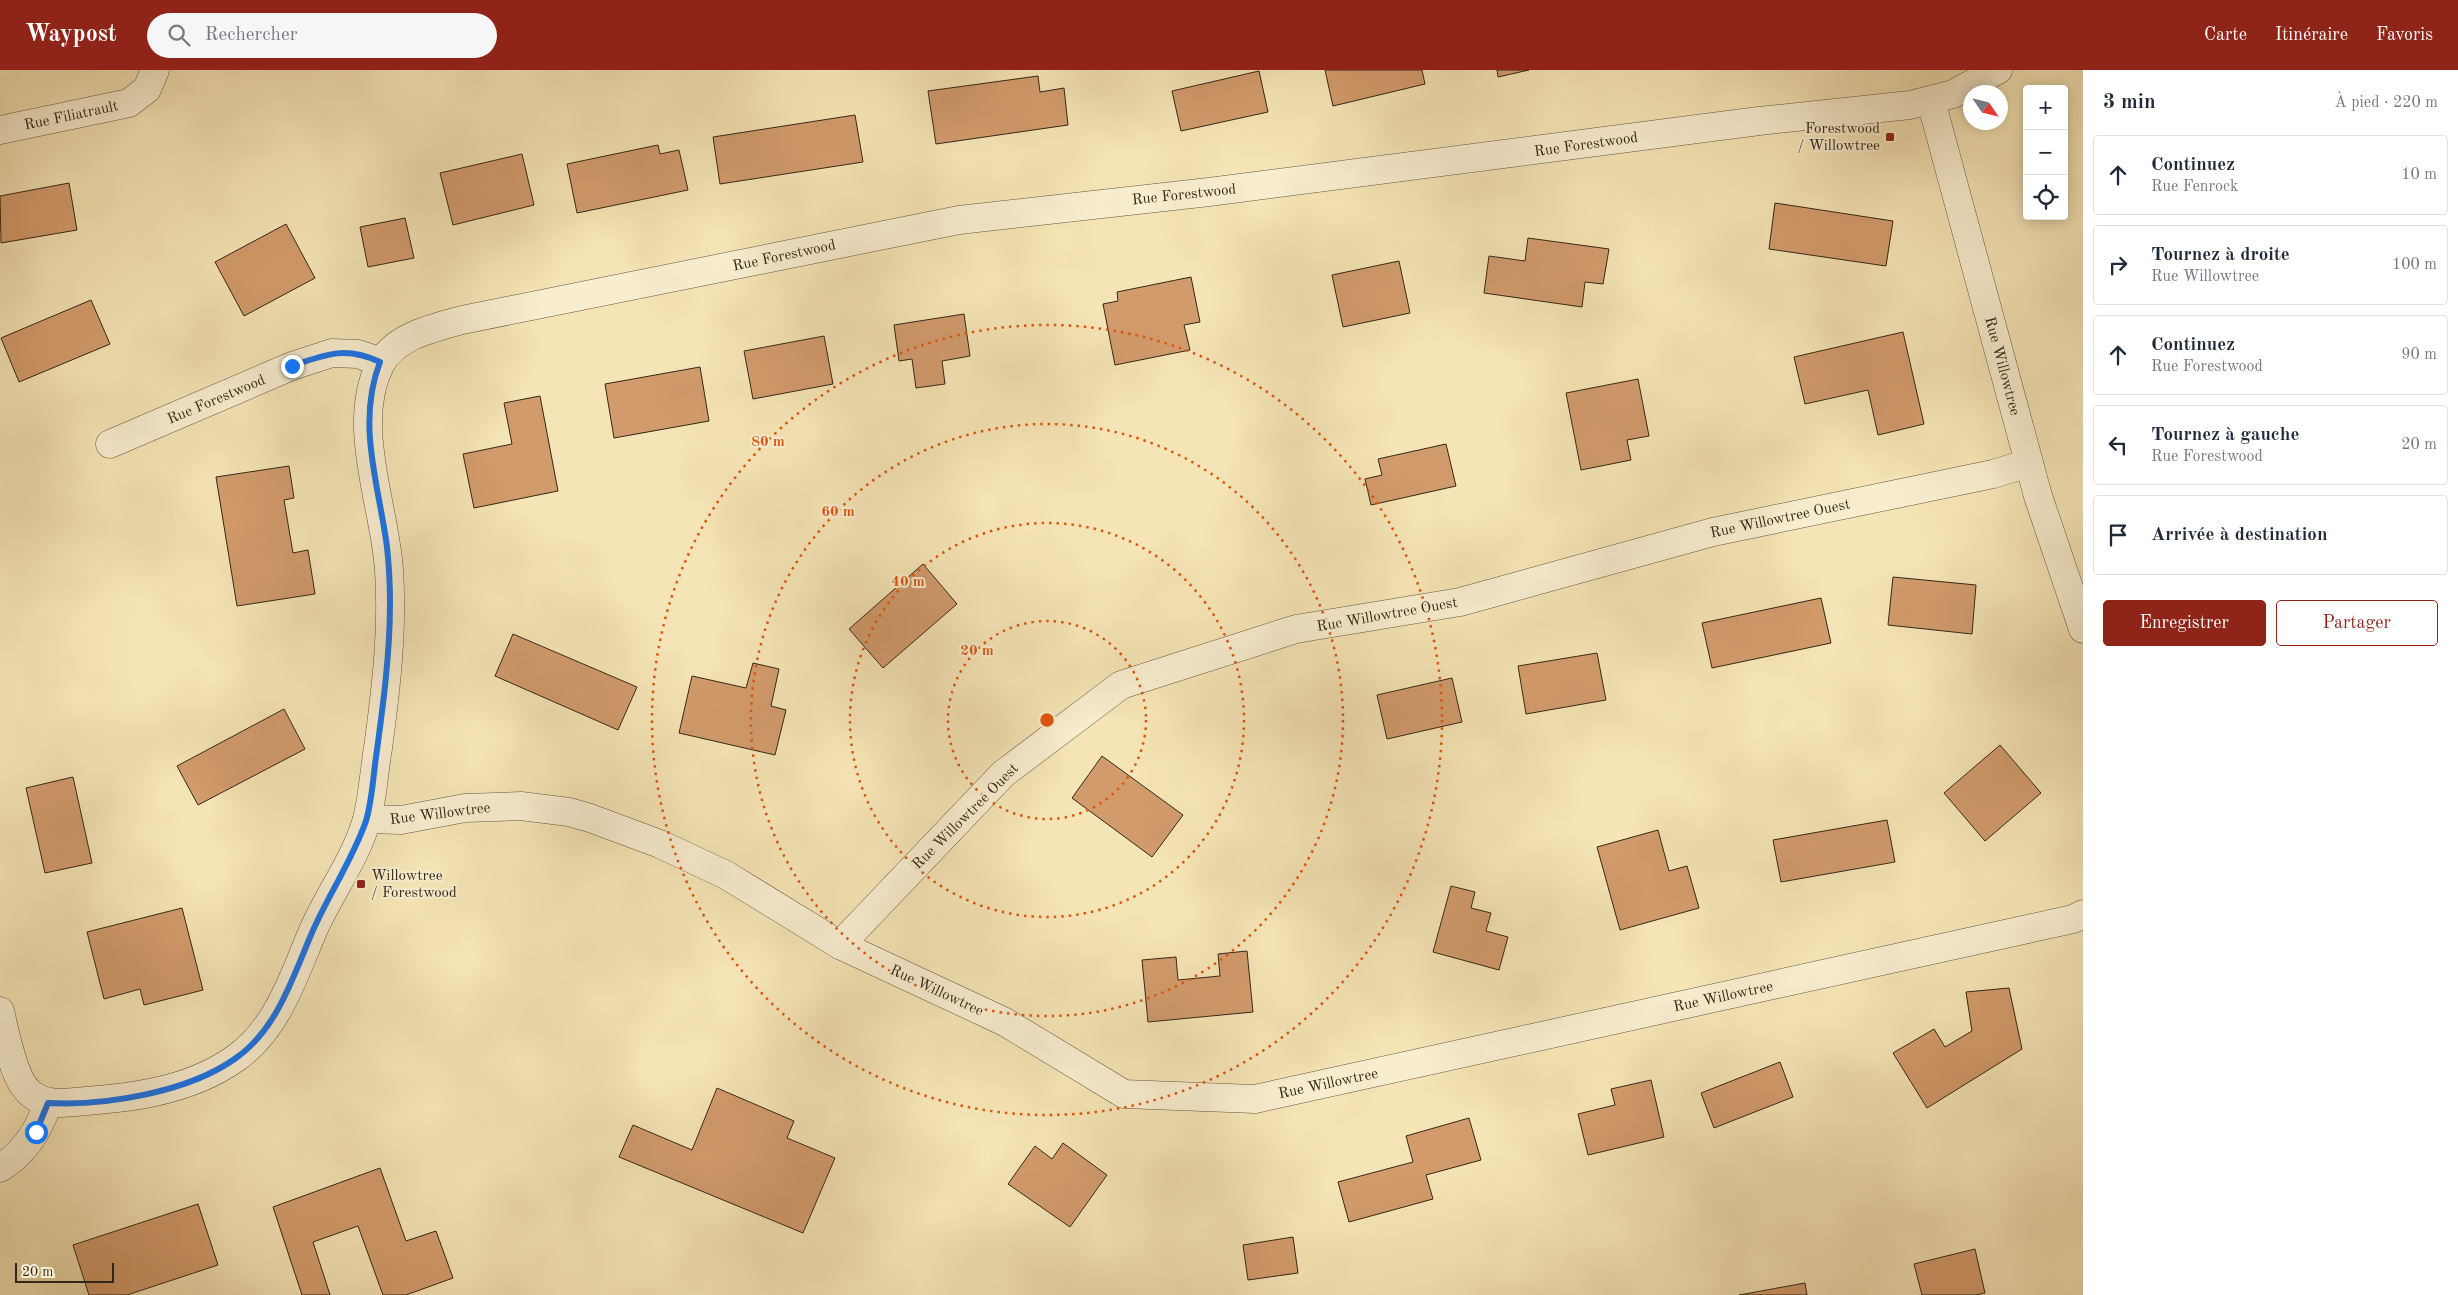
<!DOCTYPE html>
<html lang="fr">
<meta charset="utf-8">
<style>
:root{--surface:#fff;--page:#f6f6f7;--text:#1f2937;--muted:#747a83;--line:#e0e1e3;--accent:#8f2418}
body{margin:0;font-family:"Old Standard TT",serif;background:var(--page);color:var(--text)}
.controls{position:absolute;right:15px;top:15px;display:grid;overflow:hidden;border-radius:5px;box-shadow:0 2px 12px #0003}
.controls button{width:45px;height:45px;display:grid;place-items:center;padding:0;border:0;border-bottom:1px solid var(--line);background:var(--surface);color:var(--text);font:25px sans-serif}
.compass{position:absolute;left:1963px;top:15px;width:45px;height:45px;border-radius:50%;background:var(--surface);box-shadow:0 2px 12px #0003;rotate:125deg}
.scale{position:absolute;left:15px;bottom:12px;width:99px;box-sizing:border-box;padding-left:5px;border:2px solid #332719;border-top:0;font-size:14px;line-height:18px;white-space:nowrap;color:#332719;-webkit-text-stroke:4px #f8edcf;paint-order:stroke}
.stop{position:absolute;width:15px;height:15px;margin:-11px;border:4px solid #1a73e8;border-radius:50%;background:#fff}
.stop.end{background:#1a73e8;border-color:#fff;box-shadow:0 1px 5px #0008}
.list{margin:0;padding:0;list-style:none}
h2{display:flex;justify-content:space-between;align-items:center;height:65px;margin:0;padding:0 20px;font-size:21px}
h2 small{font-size:16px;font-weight:400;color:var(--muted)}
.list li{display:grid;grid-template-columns:32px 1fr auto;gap:15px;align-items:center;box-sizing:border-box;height:80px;margin:0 10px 10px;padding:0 10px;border:1px solid var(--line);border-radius:5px}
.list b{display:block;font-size:19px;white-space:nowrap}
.list p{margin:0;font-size:16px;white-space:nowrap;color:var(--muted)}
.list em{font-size:16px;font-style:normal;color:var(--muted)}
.actions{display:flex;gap:10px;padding:15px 20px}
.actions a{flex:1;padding:11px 0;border:1px solid var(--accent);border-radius:5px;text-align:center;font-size:18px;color:var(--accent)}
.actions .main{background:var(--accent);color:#fff}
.icon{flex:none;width:28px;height:28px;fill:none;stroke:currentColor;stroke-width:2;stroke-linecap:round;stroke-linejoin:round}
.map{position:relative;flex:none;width:2083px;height:1225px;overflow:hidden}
header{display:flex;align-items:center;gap:30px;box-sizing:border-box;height:70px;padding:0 25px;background:var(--accent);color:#fff}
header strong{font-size:24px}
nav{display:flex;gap:28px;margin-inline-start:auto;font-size:18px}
.search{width:350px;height:45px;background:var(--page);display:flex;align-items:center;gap:12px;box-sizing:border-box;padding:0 18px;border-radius:28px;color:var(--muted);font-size:19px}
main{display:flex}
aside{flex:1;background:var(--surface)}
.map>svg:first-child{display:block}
.building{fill:#d29b6c;stroke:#332719}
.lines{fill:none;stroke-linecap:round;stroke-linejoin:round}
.street-casing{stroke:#645640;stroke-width:29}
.street{stroke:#f8edcf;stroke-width:28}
.route{stroke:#1a73e8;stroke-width:6}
.ring{fill:none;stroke:#df560d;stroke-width:2.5;stroke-dasharray:2.5 5}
.poi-dot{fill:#8f2418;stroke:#f8edcf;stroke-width:2}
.labels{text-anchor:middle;stroke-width:4;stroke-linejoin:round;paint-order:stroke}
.street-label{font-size:15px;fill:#332719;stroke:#f8edcf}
.poi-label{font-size:15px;fill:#332719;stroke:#f8edcf;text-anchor:end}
.centre{fill:#df560d;stroke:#f8edcf;stroke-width:2.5}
.ring-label{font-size:15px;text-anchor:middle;font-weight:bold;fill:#df560d;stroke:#f8edcf;stroke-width:4;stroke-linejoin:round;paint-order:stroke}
</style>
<header>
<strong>Waypost</strong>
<div class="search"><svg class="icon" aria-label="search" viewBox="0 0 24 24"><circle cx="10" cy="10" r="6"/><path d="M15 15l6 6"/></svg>Rechercher</div>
<nav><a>Carte</a><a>Itinéraire</a><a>Favoris</a></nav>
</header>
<main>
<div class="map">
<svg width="2083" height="1225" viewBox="0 0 2083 1225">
<rect width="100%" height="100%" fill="#f5e4b5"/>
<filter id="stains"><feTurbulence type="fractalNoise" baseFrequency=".004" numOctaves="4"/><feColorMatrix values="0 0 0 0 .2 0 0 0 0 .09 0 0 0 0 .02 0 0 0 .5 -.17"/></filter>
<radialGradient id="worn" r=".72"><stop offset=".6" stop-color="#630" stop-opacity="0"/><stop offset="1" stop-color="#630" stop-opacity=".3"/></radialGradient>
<g class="building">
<path d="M 1325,0 L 1422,0 L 1425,14 L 1333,36 Z"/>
<path d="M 1497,0 L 1529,0 L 1498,7 Z"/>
<path d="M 1259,1 L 1268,42 L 1181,61 L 1172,21 Z"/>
<path d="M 1038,6 L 1040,22 L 1064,18 L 1068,55 L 936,74 L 928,21 Z"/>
<path d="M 855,45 L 863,92 L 720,114 L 713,67 Z"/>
<path d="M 658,75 L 660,84 L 679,80 L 688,120 L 577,143 L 567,94 Z"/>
<path d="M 522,84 L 534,135 L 453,155 L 440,103 Z"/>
<path d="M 69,113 L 77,160 L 1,173 L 0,126 Z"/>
<path d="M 1775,133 L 1893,151 L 1886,196 L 1769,179 Z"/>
<path d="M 405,148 L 414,188 L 368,197 L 360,157 Z"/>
<path d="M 286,154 L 315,208 L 244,246 L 215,192 Z"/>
<path d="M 1528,168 L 1609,179 L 1603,214 L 1585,212 L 1582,237 L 1484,223 L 1489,186 L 1525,191 Z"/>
<path d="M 1399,191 L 1410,243 L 1343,257 L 1332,205 Z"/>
<path d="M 1191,207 L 1200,252 L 1184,255 L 1190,280 L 1115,295 L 1103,234 L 1118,231 L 1117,222 Z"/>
<path d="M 91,230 L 110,274 L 19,312 L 1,268 Z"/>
<path d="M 964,244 L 970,286 L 942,291 L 945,314 L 916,318 L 912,289 L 899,291 L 894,255 Z"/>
<path d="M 1903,262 L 1924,354 L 1878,365 L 1868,320 L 1805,334 L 1794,287 Z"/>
<path d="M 824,266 L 833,314 L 753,329 L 744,281 Z"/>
<path d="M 700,297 L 709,351 L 614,368 L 605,314 Z"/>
<path d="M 1638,309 L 1649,366 L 1627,370 L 1631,390 L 1581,400 L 1566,323 Z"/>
<path d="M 540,326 L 558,421 L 474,438 L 463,384 L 512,374 L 504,333 Z"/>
<path d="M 1446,374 L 1456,416 L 1371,435 L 1365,409 L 1382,405 L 1378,389 Z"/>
<path d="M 289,396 L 294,428 L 284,430 L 293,483 L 308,480 L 315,524 L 237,536 L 216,407 Z"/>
<path d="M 923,494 L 957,534 L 883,598 L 849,559 Z"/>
<path d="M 1893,507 L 1976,515 L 1972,564 L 1888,555 Z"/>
<path d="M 1821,528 L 1831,573 L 1712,598 L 1702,553 Z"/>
<path d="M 513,564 L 637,617 L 618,660 L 495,606 Z"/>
<path d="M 1597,583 L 1606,630 L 1526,644 L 1518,596 Z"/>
<path d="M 753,593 L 779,599 L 771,636 L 786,640 L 775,685 L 679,663 L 692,606 L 746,618 Z"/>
<path d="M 1452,608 L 1462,652 L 1387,669 L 1377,625 Z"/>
<path d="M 284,639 L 305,679 L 198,735 L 177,696 Z"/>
<path d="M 2000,675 L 2041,723 L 1985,771 L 1944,723 Z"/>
<path d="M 1102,686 L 1183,745 L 1152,787 L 1072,728 Z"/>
<path d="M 73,707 L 92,793 L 45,803 L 26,718 Z"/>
<path d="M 1887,750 L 1895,792 L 1781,812 L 1773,770 Z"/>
<path d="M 1658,760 L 1669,801 L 1687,796 L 1699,838 L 1620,860 L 1597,777 Z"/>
<path d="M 1451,816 L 1475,822 L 1471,838 L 1491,843 L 1486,861 L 1508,867 L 1499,900 L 1433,882 Z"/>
<path d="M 182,838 L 203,920 L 144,935 L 140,919 L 104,929 L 87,862 Z"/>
<path d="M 1247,881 L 1253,942 L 1148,952 L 1142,890 L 1176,887 L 1178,910 L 1220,906 L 1218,884 Z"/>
<path d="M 2009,918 L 2022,979 L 1927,1038 L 1893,983 L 1934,959 L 1945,977 L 1972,961 L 1966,922 Z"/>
<path d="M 1780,992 L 1793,1027 L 1714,1058 L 1701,1023 Z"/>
<path d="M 1651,1010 L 1664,1067 L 1588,1085 L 1578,1044 L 1615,1035 L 1611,1019 Z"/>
<path d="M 717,1018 L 794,1051 L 787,1068 L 835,1088 L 803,1163 L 619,1087 L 633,1055 L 692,1080 Z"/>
<path d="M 1469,1048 L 1481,1090 L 1426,1105 L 1433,1129 L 1349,1152 L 1338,1112 L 1413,1092 L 1406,1066 Z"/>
<path d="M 1063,1073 L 1107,1105 L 1070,1157 L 1008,1114 L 1035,1076 L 1052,1089 Z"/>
<path d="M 380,1098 L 406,1171 L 436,1161 L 453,1208 L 406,1225 L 383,1225 L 358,1156 L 313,1172 L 330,1225 L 302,1225 L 273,1137 Z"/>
<path d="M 198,1134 L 218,1195 L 127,1225 L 89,1225 L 73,1175 Z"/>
<path d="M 1293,1167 L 1298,1203 L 1248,1210 L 1243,1175 Z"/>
<path d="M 1975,1179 L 1985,1223 L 1976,1225 L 1922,1225 L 1914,1194 Z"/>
<path d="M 1805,1213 L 1807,1225 L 1739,1225 Z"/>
</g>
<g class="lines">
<g class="street-casing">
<g id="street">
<path d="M 1931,31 L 2038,426 L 2083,559"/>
<path d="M 0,60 L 129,33 L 147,19 L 155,0"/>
<path d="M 110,374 L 292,296 L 332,283 L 358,284 L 381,292"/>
<path d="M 367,749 L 401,750 L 465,738 L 521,736 L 569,742 L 590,748 L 660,774 L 726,805 L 840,875 L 1005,952 L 1124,1024 L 1255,1029 L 2073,849 L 2083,844"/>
<path d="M 840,875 L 1003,704 L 1121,615 L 1296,559 L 1460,532 L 1713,462 L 1993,404 L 2029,393"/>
<path d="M 0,941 C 5,962 13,1008 29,1022 C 38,1031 49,1033 61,1033 C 121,1029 186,1024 236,988 C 277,959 293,908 312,863 C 328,825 356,789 367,749 C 373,726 374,701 378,678 C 386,619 393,560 389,500 C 385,437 350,355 380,295 C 394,266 434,258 462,250 L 959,150 L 1209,122 L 1759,51 L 1910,35 L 1953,24 L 1998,0"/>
<path d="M 0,1098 C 25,1083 39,1060 48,1033"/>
</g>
</g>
<use href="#street" class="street"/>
</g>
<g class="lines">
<path class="route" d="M 36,1062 L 48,1033 C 106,1036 189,1022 236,988 C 277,959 292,909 311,865 C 327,827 352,791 366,751 C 372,731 373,708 376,687 C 383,636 390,584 390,533 C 390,514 389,495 387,477 C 379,415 356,354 380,292 C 346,276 326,284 292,296"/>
</g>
<g class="ring">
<circle cx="1047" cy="650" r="99"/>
<circle cx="1047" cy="650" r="197"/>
<circle cx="1047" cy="650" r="296"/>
<circle cx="1047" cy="650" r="395"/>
</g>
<g class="poi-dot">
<rect x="1885" y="62" width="10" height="10" rx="2.5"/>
<rect x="356" y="809" width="10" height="10" rx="2.5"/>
</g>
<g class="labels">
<g class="street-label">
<text transform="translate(71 45) rotate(-12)" y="5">Rue Filiatrault</text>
<text transform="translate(1586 74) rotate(-8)" y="5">Rue Forestwood</text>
<text transform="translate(1184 124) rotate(-6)" y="5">Rue Forestwood</text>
<text transform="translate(784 185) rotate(-12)" y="5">Rue Forestwood</text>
<text transform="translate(2003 296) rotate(75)" y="5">Rue Willowtree</text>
<text transform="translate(216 329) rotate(-23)" y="5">Rue Forestwood</text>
<text transform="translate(1780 448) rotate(-12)" y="5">Rue Willowtree Ouest</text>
<text transform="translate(1387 544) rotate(-10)" y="5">Rue Willowtree Ouest</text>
<text transform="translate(440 743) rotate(-7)" y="5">Rue Willowtree</text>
<text transform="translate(965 746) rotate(-45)" y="5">Rue Willowtree Ouest</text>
<text transform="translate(937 920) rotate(25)" y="5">Rue Willowtree</text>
<text transform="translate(1723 926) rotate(-12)" y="5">Rue Willowtree</text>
<text transform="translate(1328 1013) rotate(-12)" y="5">Rue Willowtree</text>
</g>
<g class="poi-label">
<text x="1880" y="63">Forestwood<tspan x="1880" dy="17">/ Willowtree</tspan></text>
<text x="371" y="810" text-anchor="start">Willowtree<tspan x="371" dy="17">/ Forestwood</tspan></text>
</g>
</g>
<circle cx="1047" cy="650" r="8" class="centre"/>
<g class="ring-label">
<text x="768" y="376">80 m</text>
<text x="838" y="446">60 m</text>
<text x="908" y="516">40 m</text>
<text x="977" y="585">20 m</text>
</g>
<rect width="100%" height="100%" filter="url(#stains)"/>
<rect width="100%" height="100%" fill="url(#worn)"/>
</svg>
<div class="controls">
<button>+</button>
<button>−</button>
<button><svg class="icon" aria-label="locate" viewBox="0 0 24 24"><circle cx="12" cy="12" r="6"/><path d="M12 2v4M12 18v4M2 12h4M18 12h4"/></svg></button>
</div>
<svg class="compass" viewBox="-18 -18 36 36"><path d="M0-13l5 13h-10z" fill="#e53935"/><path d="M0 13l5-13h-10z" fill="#747a83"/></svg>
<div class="scale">20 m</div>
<div class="stop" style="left:36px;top:1062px"></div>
<div class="stop end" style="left:292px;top:296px"></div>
</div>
<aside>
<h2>3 min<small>À pied · 220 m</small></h2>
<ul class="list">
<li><svg class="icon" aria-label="ahead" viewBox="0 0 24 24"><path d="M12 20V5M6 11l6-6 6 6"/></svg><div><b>Continuez</b><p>Rue Fenrock</p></div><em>10 m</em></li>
<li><svg class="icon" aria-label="right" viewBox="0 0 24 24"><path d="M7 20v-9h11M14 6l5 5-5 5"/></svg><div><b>Tournez à droite</b><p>Rue Willowtree</p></div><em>100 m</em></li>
<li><svg class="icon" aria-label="ahead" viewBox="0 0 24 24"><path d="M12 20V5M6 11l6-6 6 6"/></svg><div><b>Continuez</b><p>Rue Forestwood</p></div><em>90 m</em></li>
<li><svg class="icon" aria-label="left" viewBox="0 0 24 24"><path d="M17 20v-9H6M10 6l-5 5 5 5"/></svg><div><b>Tournez à gauche</b><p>Rue Forestwood</p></div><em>20 m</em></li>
<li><svg class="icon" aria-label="arrive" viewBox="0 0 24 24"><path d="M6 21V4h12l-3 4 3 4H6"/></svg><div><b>Arrivée à destination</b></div></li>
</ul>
<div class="actions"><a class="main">Enregistrer</a><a>Partager</a></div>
</aside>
</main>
